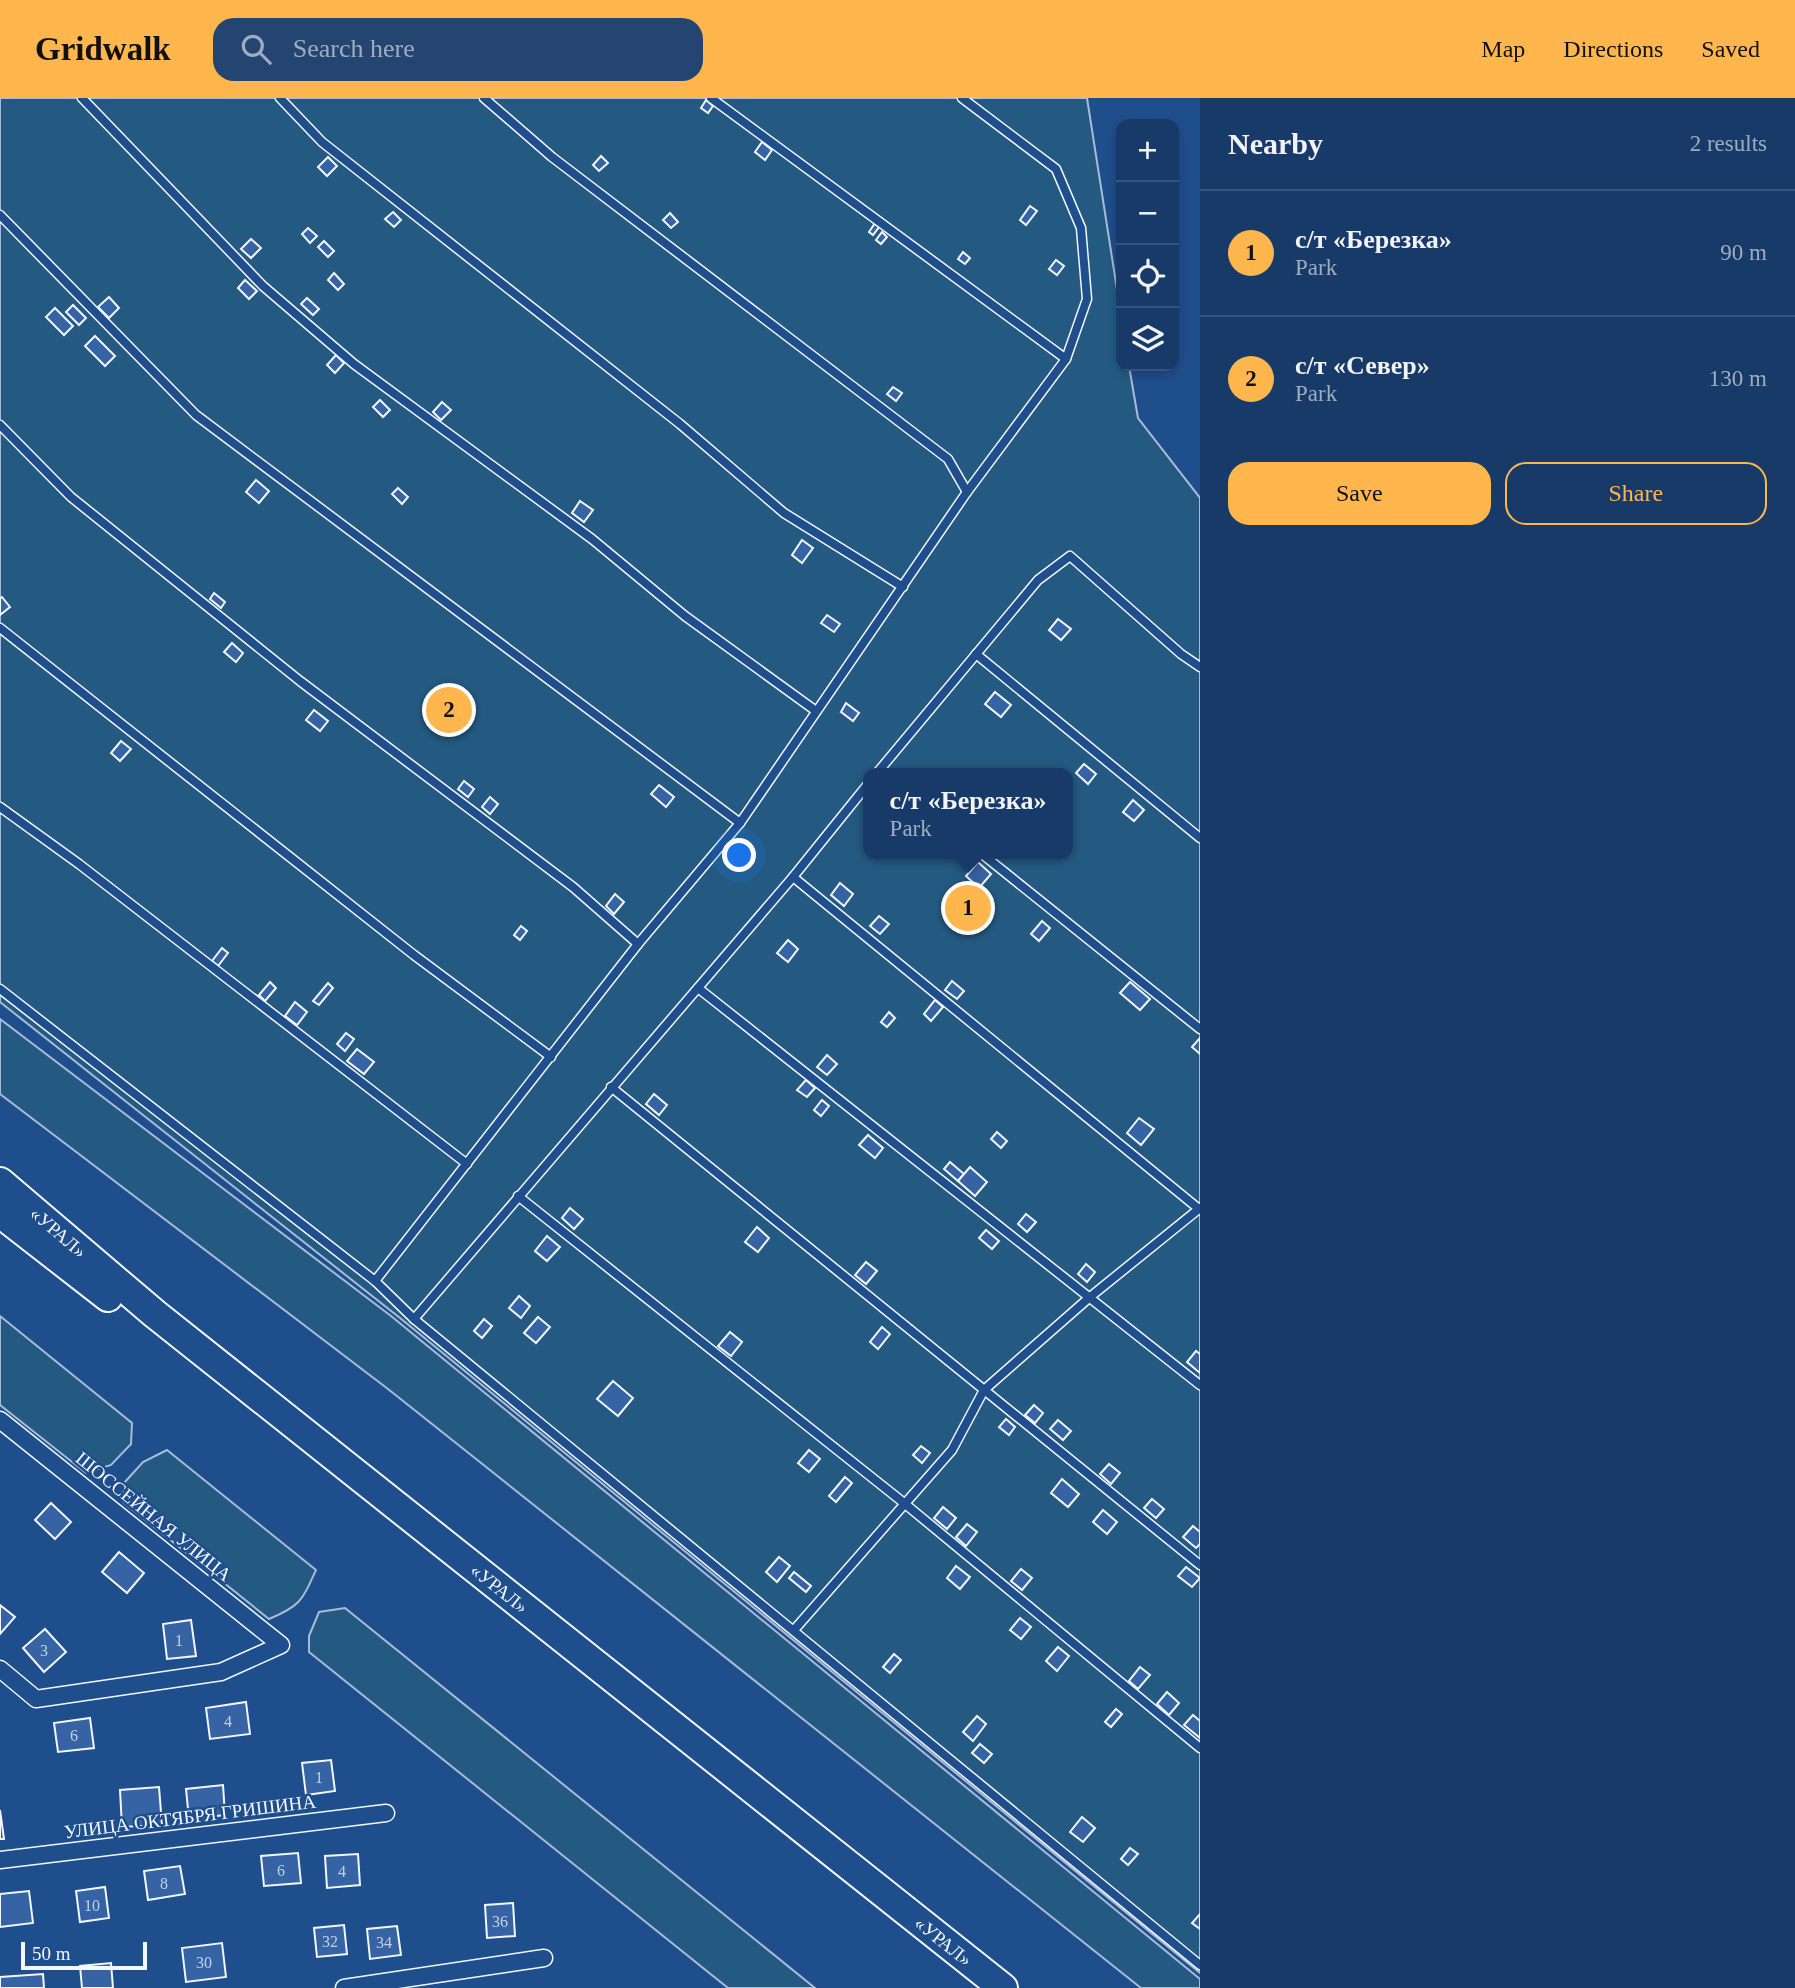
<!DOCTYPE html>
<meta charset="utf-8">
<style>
:root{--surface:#173a69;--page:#244571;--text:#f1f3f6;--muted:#9eadc0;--line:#36547d;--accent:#ffb74d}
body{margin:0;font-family:Georgia,serif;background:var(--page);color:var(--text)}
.controls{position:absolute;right:21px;top:21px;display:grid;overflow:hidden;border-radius:14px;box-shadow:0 4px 10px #0003}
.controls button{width:63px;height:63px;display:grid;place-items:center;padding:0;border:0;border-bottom:2px solid var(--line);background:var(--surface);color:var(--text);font:35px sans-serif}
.scale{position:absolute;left:21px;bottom:18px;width:126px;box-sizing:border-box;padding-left:7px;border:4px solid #f2f6ff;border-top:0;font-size:19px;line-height:24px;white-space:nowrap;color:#f2f6ff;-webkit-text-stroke:5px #1f4e8c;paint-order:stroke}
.you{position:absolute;left:740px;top:758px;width:24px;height:24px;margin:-18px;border:5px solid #fff;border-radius:50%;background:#1a73e8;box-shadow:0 0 0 10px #1a73e833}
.badge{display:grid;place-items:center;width:46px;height:46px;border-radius:50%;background:var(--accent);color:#111;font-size:23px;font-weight:700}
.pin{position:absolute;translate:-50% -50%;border:4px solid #fff;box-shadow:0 2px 7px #0006}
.popup{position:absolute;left:863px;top:670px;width:210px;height:91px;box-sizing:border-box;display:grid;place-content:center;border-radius:14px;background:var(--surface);filter:drop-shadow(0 2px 5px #0005);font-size:23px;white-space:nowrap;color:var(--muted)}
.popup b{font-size:26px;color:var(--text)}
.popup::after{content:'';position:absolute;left:50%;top:100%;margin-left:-14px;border:14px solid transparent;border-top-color:var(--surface)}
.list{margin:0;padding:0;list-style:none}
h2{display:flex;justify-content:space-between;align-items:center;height:91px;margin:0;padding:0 28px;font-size:30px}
h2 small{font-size:23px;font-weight:400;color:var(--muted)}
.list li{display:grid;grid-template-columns:46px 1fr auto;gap:21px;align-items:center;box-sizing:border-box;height:126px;padding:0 28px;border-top:2px solid var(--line)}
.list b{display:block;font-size:26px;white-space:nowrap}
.list p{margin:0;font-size:23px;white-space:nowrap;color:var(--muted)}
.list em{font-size:23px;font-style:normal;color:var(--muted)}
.actions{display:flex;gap:14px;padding:21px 28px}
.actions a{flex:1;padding:16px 0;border:2px solid var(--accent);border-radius:21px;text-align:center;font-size:24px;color:var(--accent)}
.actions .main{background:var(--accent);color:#111}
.icon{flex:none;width:38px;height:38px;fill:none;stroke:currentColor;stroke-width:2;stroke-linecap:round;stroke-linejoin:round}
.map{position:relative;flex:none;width:1200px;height:1890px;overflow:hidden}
header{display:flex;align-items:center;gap:42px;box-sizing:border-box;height:98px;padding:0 35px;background:var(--accent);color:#111}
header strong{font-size:33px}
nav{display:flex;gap:38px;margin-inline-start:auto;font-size:24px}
.search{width:490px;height:63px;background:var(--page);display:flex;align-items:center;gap:18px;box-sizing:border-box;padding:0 24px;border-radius:21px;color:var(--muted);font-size:26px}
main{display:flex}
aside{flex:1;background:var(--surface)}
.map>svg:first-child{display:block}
.green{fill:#245a82;stroke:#a8bbd7;stroke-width:2;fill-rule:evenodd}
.building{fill:#3563a3;stroke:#f2f6ff;stroke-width:2}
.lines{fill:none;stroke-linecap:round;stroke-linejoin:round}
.lane-casing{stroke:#f2f6ff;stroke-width:11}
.street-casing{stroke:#f2f6ff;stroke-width:19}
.highway-casing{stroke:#f2f6ff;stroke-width:32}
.lane{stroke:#1f4e8c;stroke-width:8}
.street{stroke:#1f4e8c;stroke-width:16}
.highway{stroke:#1f4e8c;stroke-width:28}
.labels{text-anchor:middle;stroke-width:5;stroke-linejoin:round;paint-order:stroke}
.number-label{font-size:16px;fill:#c3d1e8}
.street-label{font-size:19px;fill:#f2f6ff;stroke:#1f4e8c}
</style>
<header>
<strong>Gridwalk</strong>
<div class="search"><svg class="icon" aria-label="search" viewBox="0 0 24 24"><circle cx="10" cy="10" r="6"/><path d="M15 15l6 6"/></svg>Search here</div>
<nav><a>Map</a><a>Directions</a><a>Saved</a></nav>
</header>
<main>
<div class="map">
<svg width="1200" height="1890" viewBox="0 0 1200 1890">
<rect width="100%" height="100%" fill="#1f4e8c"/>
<g class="green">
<path d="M 0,0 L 1087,0 L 1121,217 L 1121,268 L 1129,268 L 1138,320 L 1200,400 L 1200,1875 L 400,1220 L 0,904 ZM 868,675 L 1068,675 L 1068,756 L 868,756 Z"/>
<path d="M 0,921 L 391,1218 L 1200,1881 L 1200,1890 L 1141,1890 L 388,1291 L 0,996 Z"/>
<path d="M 0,1218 L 132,1325 L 131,1346 L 111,1367 L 86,1375 L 0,1307 Z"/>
<path d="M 167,1352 L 316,1472 C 302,1503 300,1508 269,1521 L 123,1404 L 124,1385 L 143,1364 Z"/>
<path d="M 345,1510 L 815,1890 L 728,1890 L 309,1554 L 309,1538 L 319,1514 Z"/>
</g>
<g class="building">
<path d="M 706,2 L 713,8 L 708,15 L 701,10 Z"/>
<path d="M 762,44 L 772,52 L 765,62 L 755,54 Z"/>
<path d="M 601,58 L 608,65 L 599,73 L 593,67 Z"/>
<path d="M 328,59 L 337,68 L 327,78 L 318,69 Z"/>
<path d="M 1030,108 L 1037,113 L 1026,127 L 1020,122 Z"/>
<path d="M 393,114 L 401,122 L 394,129 L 385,121 Z"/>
<path d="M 670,115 L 678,124 L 671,130 L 663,122 Z"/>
<path d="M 875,125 L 879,129 L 873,137 L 869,134 Z"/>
<path d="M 308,130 L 317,138 L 310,145 L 302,136 Z"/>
<path d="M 882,134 L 887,139 L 881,146 L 876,142 Z"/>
<path d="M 251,141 L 261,150 L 251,160 L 241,151 Z"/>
<path d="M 324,143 L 334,153 L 328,159 L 318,149 Z"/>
<path d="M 963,154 L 970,160 L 965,166 L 958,161 Z"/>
<path d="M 1056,162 L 1064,168 L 1057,177 L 1049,171 Z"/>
<path d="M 334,175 L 344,186 L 338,192 L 328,182 Z"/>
<path d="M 245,182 L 257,193 L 249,201 L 238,190 Z"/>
<path d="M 109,199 L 119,210 L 109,220 L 98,209 Z"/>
<path d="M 307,200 L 319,211 L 313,217 L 301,206 Z"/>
<path d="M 73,207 L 86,220 L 79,227 L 66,214 Z"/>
<path d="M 55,210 L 73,228 L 64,237 L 46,219 Z"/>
<path d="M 95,238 L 115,258 L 105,268 L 85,248 Z"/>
<path d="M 336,257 L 344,265 L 335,275 L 327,267 Z"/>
<path d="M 893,289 L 902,295 L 896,303 L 887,296 Z"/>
<path d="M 380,302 L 390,312 L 383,319 L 373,309 Z"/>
<path d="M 442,304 L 451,312 L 441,322 L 433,314 Z"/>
<path d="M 256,382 L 269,393 L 259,405 L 246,394 Z"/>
<path d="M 398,390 L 408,399 L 402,406 L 392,396 Z"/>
<path d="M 580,403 L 593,412 L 584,424 L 572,415 Z"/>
<path d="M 802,442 L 813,450 L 802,465 L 792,457 Z"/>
<path d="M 214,495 L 225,504 L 221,510 L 210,501 Z"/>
<path d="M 2,499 L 10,509 L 0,517 L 0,500 Z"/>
<path d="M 827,517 L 840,526 L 834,534 L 821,525 Z"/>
<path d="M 1058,521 L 1071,531 L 1061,542 L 1049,532 Z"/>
<path d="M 232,545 L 243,555 L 236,564 L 224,554 Z"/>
<path d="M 995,594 L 1011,607 L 1001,619 L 985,606 Z"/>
<path d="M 846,605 L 859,615 L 853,623 L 841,614 Z"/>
<path d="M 314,612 L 328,623 L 320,633 L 306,622 Z"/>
<path d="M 121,643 L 131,651 L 120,663 L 111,655 Z"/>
<path d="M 1084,666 L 1096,676 L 1088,686 L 1076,675 Z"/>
<path d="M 464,683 L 474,691 L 468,699 L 458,691 Z"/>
<path d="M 659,687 L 674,699 L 666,709 L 651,696 Z"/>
<path d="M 490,699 L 498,706 L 490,716 L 482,709 Z"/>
<path d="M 1133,702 L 1144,712 L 1134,723 L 1123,714 Z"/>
<path d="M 978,764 L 991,776 L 979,790 L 966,778 Z"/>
<path d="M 840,785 L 853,796 L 844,808 L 831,797 Z"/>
<path d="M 615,796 L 624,804 L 614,816 L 606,808 Z"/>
<path d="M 879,818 L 889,826 L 880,836 L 870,828 Z"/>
<path d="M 1042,823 L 1050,830 L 1039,843 L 1031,836 Z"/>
<path d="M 521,828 L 527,833 L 520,842 L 514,837 Z"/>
<path d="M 788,842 L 798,851 L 788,864 L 777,855 Z"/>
<path d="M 222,850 L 228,855 L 218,868 L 212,863 Z"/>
<path d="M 952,883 L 964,893 L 957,901 L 945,892 Z"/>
<path d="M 270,884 L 276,890 L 265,903 L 259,897 Z"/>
<path d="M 1130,884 L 1150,901 L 1140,912 L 1120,895 Z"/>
<path d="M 328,885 L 333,890 L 319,907 L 313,903 Z"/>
<path d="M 935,902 L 943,909 L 931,923 L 924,916 Z"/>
<path d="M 295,904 L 307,914 L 297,927 L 285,918 Z"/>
<path d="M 889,914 L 895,920 L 887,929 L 881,924 Z"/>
<path d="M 346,935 L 354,941 L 345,953 L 337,946 Z"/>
<path d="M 1200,940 L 1200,956 L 1192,949 Z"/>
<path d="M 357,951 L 374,964 L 364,976 L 347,963 Z"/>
<path d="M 827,957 L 837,966 L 827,977 L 817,969 Z"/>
<path d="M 806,982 L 815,990 L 807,999 L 797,992 Z"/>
<path d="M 654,996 L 667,1007 L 659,1017 L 646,1006 Z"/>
<path d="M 822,1002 L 829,1008 L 821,1018 L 814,1012 Z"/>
<path d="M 1139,1020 L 1154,1031 L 1141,1047 L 1127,1035 Z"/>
<path d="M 997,1034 L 1007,1043 L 1001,1050 L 991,1041 Z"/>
<path d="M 868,1037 L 883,1050 L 875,1060 L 859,1047 Z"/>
<path d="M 950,1064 L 964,1076 L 958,1083 L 944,1071 Z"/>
<path d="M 970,1069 L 987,1084 L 975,1098 L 958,1083 Z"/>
<path d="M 570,1110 L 583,1121 L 574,1131 L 562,1120 Z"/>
<path d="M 1026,1116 L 1036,1124 L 1027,1134 L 1018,1126 Z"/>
<path d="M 757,1129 L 769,1140 L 758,1154 L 745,1144 Z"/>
<path d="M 986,1132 L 999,1143 L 992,1151 L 979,1140 Z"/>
<path d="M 547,1138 L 560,1149 L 547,1163 L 535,1153 Z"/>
<path d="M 866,1164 L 877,1173 L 866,1186 L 855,1177 Z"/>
<path d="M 1086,1166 L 1095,1174 L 1087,1184 L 1078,1176 Z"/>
<path d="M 519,1198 L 530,1208 L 521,1220 L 509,1210 Z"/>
<path d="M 538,1219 L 550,1229 L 536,1245 L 524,1235 Z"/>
<path d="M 484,1221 L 492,1228 L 482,1240 L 474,1233 Z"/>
<path d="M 882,1229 L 890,1236 L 878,1251 L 870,1244 Z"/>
<path d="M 730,1234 L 742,1244 L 731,1258 L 718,1248 Z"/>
<path d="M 1196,1253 L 1200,1256 L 1200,1275 L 1187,1264 Z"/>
<path d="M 613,1283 L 633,1300 L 618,1318 L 597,1301 Z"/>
<path d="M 1034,1307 L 1043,1315 L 1035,1325 L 1025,1317 Z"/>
<path d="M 1006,1321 L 1015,1329 L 1009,1337 L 999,1329 Z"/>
<path d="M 1058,1322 L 1071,1333 L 1063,1342 L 1050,1331 Z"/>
<path d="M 921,1348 L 930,1355 L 922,1365 L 913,1357 Z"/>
<path d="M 809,1352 L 820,1361 L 809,1374 L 798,1365 Z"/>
<path d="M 1109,1366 L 1120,1375 L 1111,1386 L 1100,1376 Z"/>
<path d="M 845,1379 L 852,1385 L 836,1404 L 829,1398 Z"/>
<path d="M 1062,1381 L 1079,1396 L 1068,1409 L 1051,1395 Z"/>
<path d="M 1152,1401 L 1164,1411 L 1156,1420 L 1144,1410 Z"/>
<path d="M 51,1405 L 71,1424 L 55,1441 L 35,1422 Z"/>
<path d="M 943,1409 L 956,1420 L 947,1431 L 934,1420 Z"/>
<path d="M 1103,1412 L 1117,1424 L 1107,1436 L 1093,1424 Z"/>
<path d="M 967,1426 L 977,1434 L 966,1448 L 956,1439 Z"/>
<path d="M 1193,1428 L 1200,1434 L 1200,1446 L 1196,1450 L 1183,1439 Z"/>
<path d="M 119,1454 L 144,1475 L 127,1495 L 102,1474 Z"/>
<path d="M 779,1459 L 790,1468 L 777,1484 L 766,1474 Z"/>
<path d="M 956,1468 L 970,1479 L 960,1491 L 947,1480 Z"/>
<path d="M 1186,1469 L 1200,1480 L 1192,1489 L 1178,1478 Z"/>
<path d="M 1021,1471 L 1032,1480 L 1022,1492 L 1011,1483 Z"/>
<path d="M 794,1474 L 811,1488 L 806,1494 L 789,1480 Z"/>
<path d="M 0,1507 L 15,1519 L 0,1536 Z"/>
<path d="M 1020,1520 L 1031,1529 L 1021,1541 L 1010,1532 Z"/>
<path d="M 191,1522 L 196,1558 L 167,1561 L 163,1526 Z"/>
<path d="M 45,1531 L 66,1554 L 44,1574 L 23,1550 Z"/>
<path d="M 1058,1549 L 1069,1558 L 1057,1573 L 1046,1563 Z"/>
<path d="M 894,1556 L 901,1562 L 890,1575 L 883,1569 Z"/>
<path d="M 1140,1569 L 1150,1577 L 1138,1591 L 1129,1583 Z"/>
<path d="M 1167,1594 L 1179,1605 L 1169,1617 L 1157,1606 Z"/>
<path d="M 246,1604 L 250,1636 L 210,1641 L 206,1610 Z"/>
<path d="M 1116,1611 L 1122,1616 L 1111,1629 L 1105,1624 Z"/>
<path d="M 1193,1617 L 1200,1623 L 1200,1640 L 1184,1627 Z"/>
<path d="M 977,1618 L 986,1626 L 973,1643 L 963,1634 Z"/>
<path d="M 90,1620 L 94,1650 L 58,1654 L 54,1625 Z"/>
<path d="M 980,1646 L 992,1656 L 984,1665 L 972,1655 Z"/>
<path d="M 331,1662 L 335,1693 L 306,1697 L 302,1665 Z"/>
<path d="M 223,1687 L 225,1717 L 189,1721 L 186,1691 Z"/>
<path d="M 159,1689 L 162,1727 L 122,1729 L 120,1692 Z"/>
<path d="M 0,1712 L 4,1741 L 0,1741 Z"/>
<path d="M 1082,1719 L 1095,1730 L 1083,1744 L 1070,1734 Z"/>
<path d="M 1130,1750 L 1138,1756 L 1128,1767 L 1121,1761 Z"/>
<path d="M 298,1755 L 301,1785 L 264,1788 L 261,1758 Z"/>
<path d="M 358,1756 L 360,1787 L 327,1790 L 325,1758 Z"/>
<path d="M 180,1768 L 185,1796 L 148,1802 L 144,1773 Z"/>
<path d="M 105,1789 L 109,1820 L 80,1824 L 76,1793 Z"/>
<path d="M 29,1793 L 33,1825 L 0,1829 L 0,1796 Z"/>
<path d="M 513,1805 L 515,1838 L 487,1840 L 485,1807 Z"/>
<path d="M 1200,1816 L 1200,1831 L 1192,1825 Z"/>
<path d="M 344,1827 L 347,1856 L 317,1859 L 314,1830 Z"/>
<path d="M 397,1828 L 401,1857 L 370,1861 L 367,1831 Z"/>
<path d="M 222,1845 L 226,1879 L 186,1884 L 182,1850 Z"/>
<path d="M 111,1865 L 113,1890 L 82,1890 L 80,1868 Z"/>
<path d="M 43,1876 L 44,1890 L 0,1890 L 0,1879 Z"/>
</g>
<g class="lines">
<g class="lane-casing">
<g id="lane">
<path d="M 82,0 L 263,188 L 354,266 L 592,441 L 685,518 L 816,613"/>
<path d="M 280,0 L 322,44 L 680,326 L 784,415 L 903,489"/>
<path d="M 484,0 L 552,59 L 948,361 L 967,394"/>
<path d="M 711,0 L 1066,261"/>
<path d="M 0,117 L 196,317 L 740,725"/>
<path d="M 0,327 L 71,399 L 300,583 L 573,789 L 638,846"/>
<path d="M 0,530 L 414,857 L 551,959"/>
<path d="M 976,556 L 1200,740"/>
<path d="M 877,675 L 1038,482 L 1070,458 L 1181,556 L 1200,569"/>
<path d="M 0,709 L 79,766 L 467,1066"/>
<path d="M 982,756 L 1200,931"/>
<path d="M 793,779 L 1199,1111"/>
<path d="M 698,890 L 1200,1287"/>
<path d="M 0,891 L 375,1183 L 414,1221 L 1200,1867"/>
<path d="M 611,989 L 1200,1467"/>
<path d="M 518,1098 L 904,1405 L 1200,1650"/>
<path d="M 375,1183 L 638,846 L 740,725 L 967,394 L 1066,261 L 1087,201 L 1081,130 L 1056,71 L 962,0"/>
<path d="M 414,1221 L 793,779 L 868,686"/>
<path d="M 794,1532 L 952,1352 L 984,1292 L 1090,1199 L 1200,1110"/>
</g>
</g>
<g class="street-casing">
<g id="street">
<path d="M 0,1322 L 281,1547 L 221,1574 L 36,1601 L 0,1571"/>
<path d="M 0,1762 L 386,1715"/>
<path d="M 344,1890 L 544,1860"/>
</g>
</g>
<g class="highway-casing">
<g id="highway">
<path id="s1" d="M 0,1084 L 155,1216 L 1003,1890"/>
<path d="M 0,1115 L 108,1199"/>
</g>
</g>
<use href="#lane" class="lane"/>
<use href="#street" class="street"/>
<use href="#highway" class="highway"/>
</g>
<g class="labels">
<g class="number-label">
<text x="179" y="1548">1</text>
<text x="44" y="1558">3</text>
<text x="228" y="1629">4</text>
<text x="74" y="1643">6</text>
<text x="319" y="1685">1</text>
<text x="281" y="1778">6</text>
<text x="342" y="1779">4</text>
<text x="164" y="1791">8</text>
<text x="92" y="1813">10</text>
<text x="500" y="1829">36</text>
<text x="330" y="1849">32</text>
<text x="384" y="1850">34</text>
<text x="204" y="1870">30</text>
</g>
<g class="street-label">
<text dy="7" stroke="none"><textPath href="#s1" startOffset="77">«УРАЛ»</textPath></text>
<text transform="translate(154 1418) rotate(39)" y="7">ШОССЕЙНАЯ УЛИЦА</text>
<text dy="7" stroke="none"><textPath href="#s1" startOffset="644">«УРАЛ»</textPath></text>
<text transform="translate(190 1718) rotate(-7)" y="7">УЛИЦА ОКТЯБРЯ ГРИШИНА</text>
<text dy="7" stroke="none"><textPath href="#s1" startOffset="1211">«УРАЛ»</textPath></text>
</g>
</g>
</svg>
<div class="controls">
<button>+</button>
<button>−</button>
<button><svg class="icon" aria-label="locate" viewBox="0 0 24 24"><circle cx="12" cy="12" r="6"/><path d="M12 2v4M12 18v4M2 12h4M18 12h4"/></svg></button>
<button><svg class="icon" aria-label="layers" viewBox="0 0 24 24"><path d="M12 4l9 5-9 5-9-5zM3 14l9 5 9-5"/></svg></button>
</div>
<div class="scale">50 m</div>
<div class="you"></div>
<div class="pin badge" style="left:968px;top:810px">1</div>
<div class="popup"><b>с/т «Березка»</b>Park</div>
<div class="pin badge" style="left:449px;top:612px">2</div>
</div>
<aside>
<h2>Nearby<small>2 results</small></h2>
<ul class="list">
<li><span class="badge">1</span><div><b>с/т «Березка»</b><p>Park</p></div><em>90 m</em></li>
<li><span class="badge">2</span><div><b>с/т «Север»</b><p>Park</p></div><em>130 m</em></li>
</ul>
<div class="actions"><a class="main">Save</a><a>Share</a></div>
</aside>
</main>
